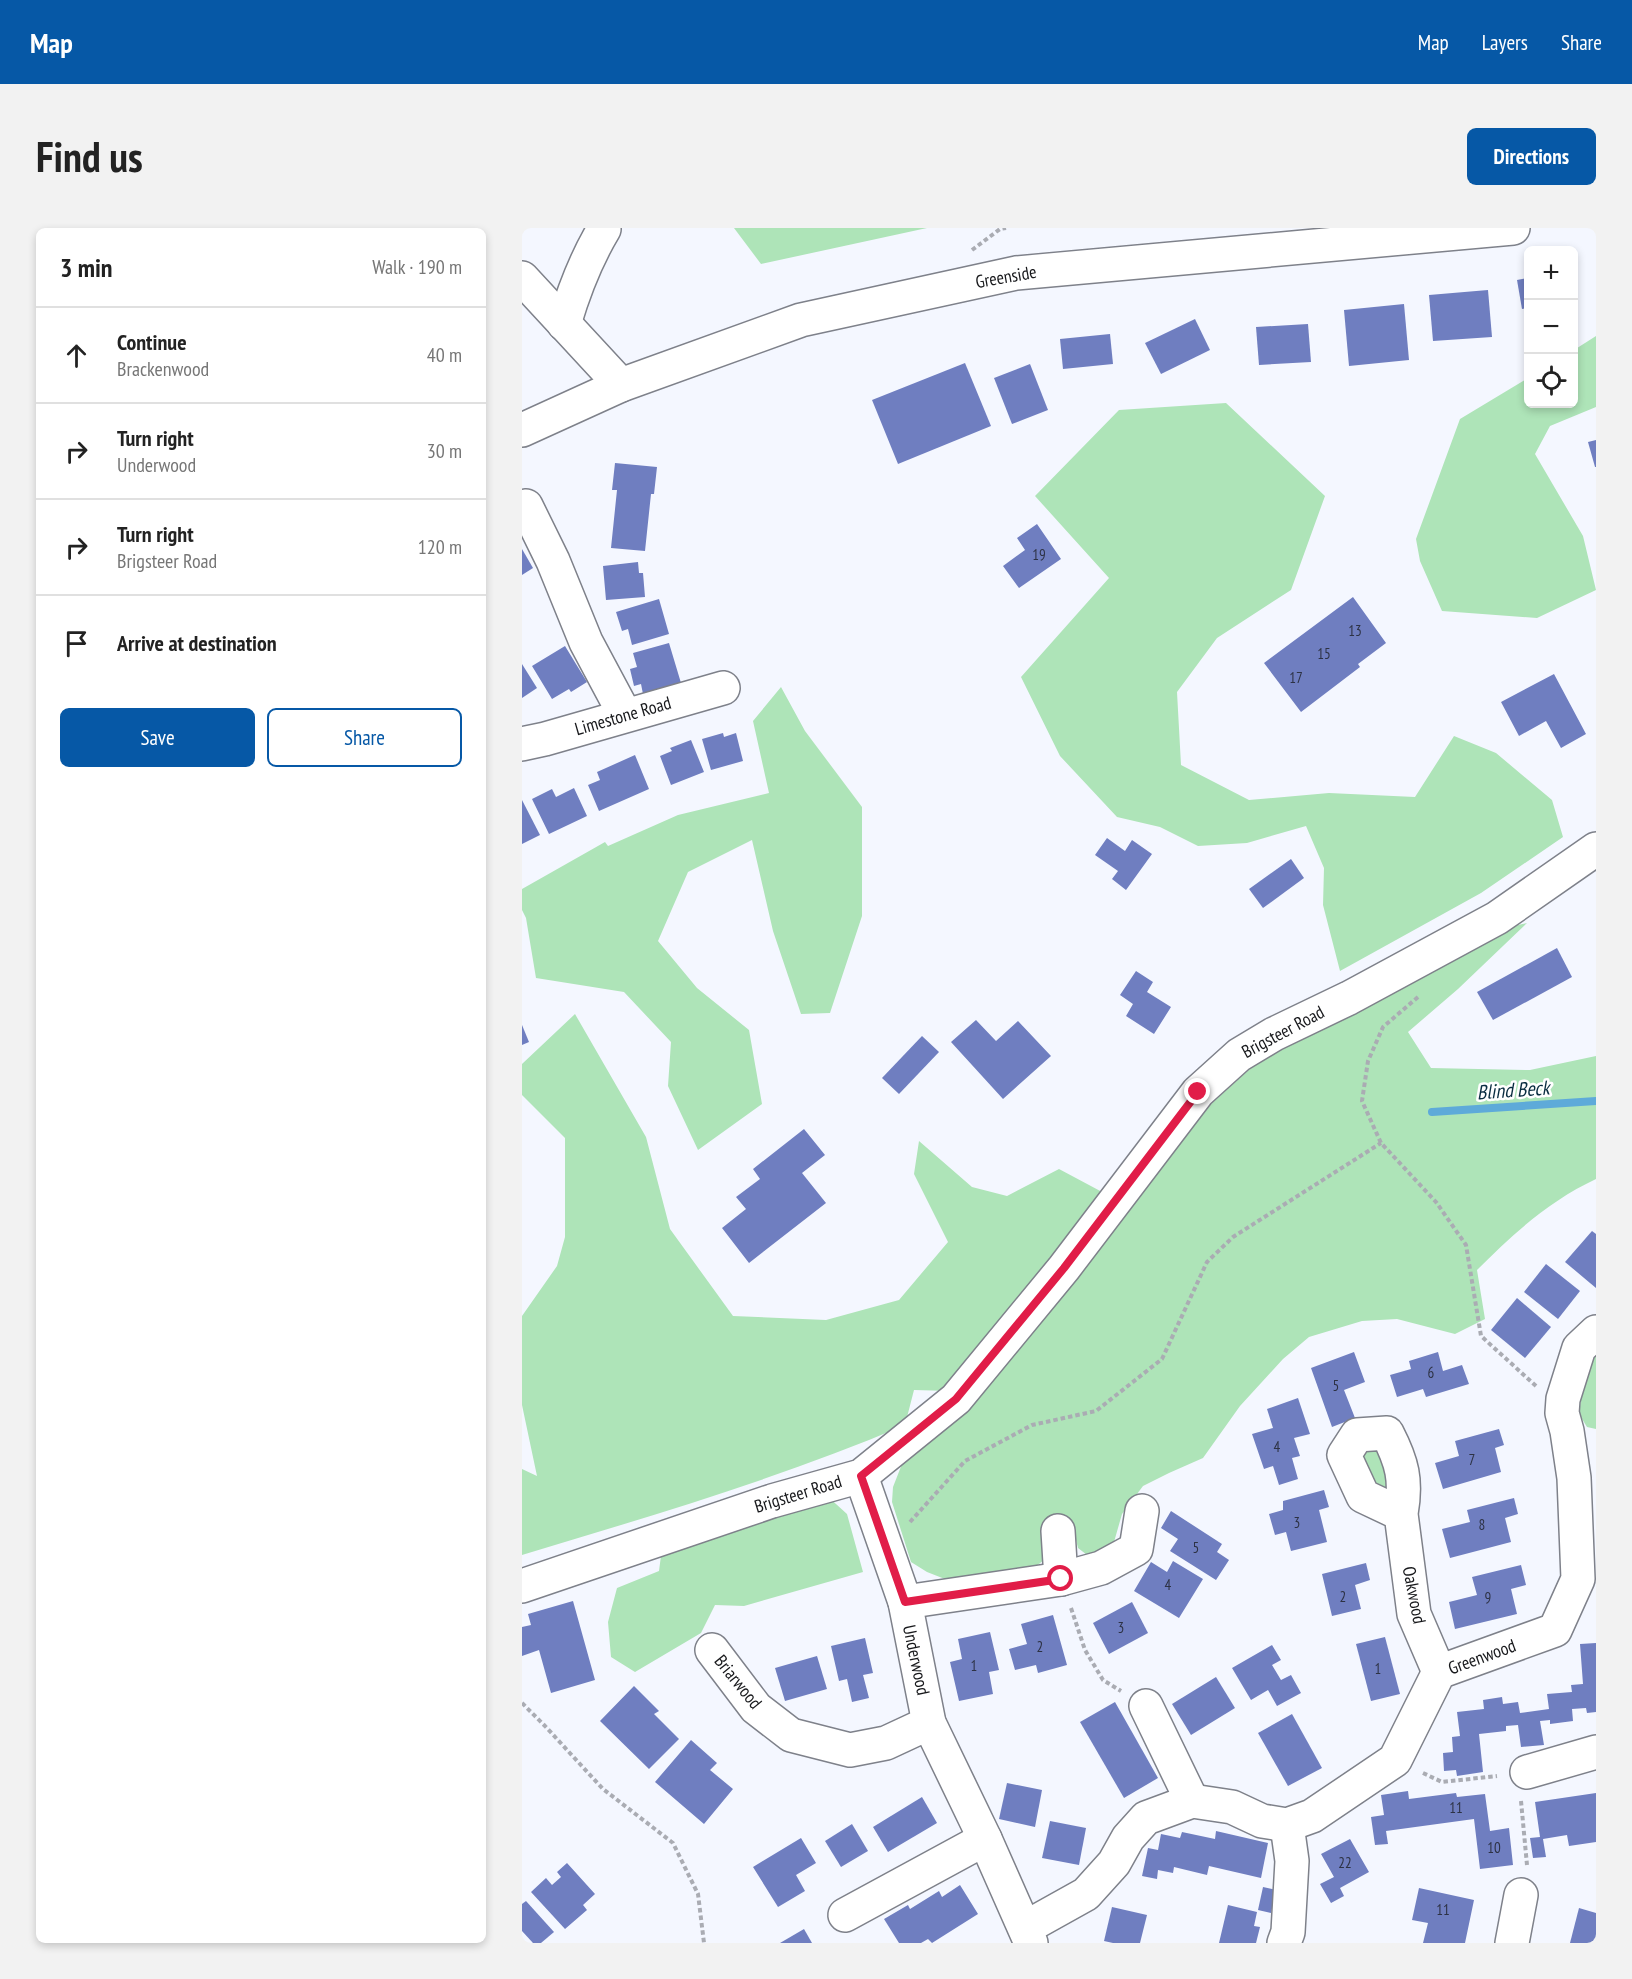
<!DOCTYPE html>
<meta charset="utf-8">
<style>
:root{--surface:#fff;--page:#f2f2f2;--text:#222;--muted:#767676;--line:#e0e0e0;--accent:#0658a6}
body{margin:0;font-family:"PT Sans Narrow",sans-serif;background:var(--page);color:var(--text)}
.controls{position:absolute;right:18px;top:18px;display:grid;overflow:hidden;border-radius:9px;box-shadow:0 3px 9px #0003}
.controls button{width:54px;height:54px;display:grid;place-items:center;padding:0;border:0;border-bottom:2px solid var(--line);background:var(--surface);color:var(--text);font:30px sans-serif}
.stop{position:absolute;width:18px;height:18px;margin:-14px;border:4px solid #e11d48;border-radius:50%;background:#fff}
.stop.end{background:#e11d48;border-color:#fff;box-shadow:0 2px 6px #0008}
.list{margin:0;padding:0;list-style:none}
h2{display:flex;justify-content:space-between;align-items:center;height:78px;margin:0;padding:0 24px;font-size:26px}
h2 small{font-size:20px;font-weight:400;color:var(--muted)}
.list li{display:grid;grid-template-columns:39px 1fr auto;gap:18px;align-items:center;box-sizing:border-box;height:96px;padding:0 24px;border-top:2px solid var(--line)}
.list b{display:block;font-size:22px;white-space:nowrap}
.list p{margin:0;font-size:20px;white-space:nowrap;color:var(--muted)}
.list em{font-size:20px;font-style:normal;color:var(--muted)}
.actions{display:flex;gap:12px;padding:18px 24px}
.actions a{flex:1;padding:14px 0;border:2px solid var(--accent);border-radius:9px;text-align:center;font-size:21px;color:var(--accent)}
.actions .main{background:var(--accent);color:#fff}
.icon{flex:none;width:33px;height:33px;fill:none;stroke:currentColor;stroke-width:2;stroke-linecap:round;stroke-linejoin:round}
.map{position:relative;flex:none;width:1074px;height:1715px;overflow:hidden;border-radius:9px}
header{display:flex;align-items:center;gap:36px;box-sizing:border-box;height:84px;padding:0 30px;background:var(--accent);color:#fff}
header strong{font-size:28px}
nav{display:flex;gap:33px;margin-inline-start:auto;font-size:21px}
.intro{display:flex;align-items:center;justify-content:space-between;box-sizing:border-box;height:144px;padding:0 36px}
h1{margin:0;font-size:42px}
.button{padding:15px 27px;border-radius:9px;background:var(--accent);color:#fff;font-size:21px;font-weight:700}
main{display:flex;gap:36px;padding:0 36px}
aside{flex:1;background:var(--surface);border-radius:9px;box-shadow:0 3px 9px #0003}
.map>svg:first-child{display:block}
.green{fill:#aee4b8}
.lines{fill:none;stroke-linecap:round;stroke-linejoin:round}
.stream{stroke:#5eaad9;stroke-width:8}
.building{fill:#6f7ec0}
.minor-casing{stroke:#7e818a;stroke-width:36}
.path{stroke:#aaacb3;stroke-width:4;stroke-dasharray:4.5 3;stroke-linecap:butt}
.minor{stroke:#fff;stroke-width:33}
.route{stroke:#e11d48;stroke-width:8}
.labels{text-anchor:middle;stroke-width:5;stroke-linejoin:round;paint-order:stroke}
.number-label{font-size:15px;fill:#2d3244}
.street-label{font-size:18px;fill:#17181b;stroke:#fff}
.water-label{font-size:20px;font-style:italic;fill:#0a2d41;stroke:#fff}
</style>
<header>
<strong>Map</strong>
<nav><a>Map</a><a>Layers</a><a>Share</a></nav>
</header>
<div class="intro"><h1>Find us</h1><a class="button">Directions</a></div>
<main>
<aside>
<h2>3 min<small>Walk · 190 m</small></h2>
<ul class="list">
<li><svg class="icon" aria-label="ahead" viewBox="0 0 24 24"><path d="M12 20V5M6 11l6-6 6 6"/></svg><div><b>Continue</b><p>Brackenwood</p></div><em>40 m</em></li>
<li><svg class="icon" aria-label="right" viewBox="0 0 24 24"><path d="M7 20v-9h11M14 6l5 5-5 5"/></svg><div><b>Turn right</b><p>Underwood</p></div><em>30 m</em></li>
<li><svg class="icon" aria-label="right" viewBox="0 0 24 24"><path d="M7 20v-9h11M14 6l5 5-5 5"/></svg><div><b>Turn right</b><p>Brigsteer Road</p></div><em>120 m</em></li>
<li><svg class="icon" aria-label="arrive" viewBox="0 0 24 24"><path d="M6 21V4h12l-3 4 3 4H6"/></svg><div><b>Arrive at destination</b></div></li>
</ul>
<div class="actions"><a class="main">Save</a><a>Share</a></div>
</aside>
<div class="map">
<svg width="1074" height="1715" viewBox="0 0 1074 1715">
<rect width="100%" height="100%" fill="#f4f7ff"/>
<g class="green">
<path d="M 212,0 L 405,0 L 239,36 Z"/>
<path d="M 1074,108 L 1074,179 L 1028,198 L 1013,226 L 1061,308 L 1074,362 L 1015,390 L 920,383 L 898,333 L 894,311 L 938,191 L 1006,150 L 1006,176 L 1052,176 L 1052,122 Z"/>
<path d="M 704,175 L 803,268 L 769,362 L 695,410 L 655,464 L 659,537 L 727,572 L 807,565 L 893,569 L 932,508 L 974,525 L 1030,572 L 1041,609 L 959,665 L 818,743 L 801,677 L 802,640 L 784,598 L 725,615 L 676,618 L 638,599 L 595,589 L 538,528 L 499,449 L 587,350 L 513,268 L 597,182 Z"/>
<path d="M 259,459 L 283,503 L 340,579 L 340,688 L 308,785 L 279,786 L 251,703 L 230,612 L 166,644 L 136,713 L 175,760 L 227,802 L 240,876 L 176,922 L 146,858 L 149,814 L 102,764 L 14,750 L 4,690 L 0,682 L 0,661 L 83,614 L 86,618 L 156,587 L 247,565 L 231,493 Z"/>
<path d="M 1005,695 L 936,761 L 886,804 L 909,840 L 1008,842 L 1074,828 L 1074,951 C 1027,973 991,1006 955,1042 L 963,1091 L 933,1106 L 875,1091 L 840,1093 L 787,1109 L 761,1131 L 718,1178 L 681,1230 L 647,1245 L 621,1258 L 600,1286 L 590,1321 L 569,1330 L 556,1320 L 550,1296 L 524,1330 L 510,1342 L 428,1353 L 405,1344 L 389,1334 L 370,1274 L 371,1259 L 380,1236 L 555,1049 L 689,876 L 730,839 L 776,808 L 939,724 L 996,697 Z"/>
<path d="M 53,786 L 124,909 L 148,1001 L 211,1088 L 304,1092 L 377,1072 L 426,1014 L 392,946 L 397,913 L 450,959 L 485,968 L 537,941 L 582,965 L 428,1163 L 392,1162 L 383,1197 C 259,1250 129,1288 0,1327 L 0,1241 L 15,1248 L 0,1177 L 0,1088 L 35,1038 L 43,1009 L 43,910 L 0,867 L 0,836 Z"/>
<path d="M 1074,1125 L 1074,1201 L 1065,1199 L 1057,1186 L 1064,1136 Z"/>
<path d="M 857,1215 L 876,1264 L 859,1265 L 835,1226 Z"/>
<path d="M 303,1266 L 325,1286 L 341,1344 L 222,1378 L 193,1377 L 179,1405 L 113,1444 L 89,1429 L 86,1394 L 95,1360 L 137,1343 L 140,1320 Z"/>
</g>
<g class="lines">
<path class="stream" d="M 910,884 L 1074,873"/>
</g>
<g class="building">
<path d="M 1006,50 L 1006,80 L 1000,81 L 995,52 Z"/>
<path d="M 966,62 L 970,109 L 911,113 L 907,67 Z"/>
<path d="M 882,76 L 887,132 L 827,138 L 822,82 Z"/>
<path d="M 673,91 L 688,122 L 639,146 L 623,115 Z"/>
<path d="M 786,96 L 789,134 L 737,137 L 734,99 Z"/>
<path d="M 588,106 L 591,136 L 541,141 L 538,111 Z"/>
<path d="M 443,135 L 469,198 L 376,236 L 350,172 Z"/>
<path d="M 508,136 L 526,182 L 490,196 L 472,150 Z"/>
<path d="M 1074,212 L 1074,239 L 1073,239 L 1066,214 Z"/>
<path d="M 93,235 L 135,239 L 132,266 L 129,266 L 123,323 L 89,320 L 95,262 L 90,262 Z"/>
<path d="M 515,296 L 539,331 L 497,360 L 481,338 L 503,322 L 495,310 Z"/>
<path d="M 0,321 L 11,340 L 0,347 Z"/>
<path d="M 116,334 L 117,345 L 121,345 L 123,369 L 84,372 L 81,338 Z"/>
<path d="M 831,369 L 864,415 L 836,436 L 838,439 L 779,484 L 742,435 Z"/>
<path d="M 137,371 L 147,406 L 110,417 L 106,401 L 100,403 L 94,384 Z"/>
<path d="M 147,415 L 159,455 L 121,466 L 119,456 L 112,458 L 108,441 L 115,439 L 111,425 Z"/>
<path d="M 43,418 L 65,454 L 49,464 L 47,461 L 30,471 L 10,438 Z"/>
<path d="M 0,436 L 15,460 L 0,470 Z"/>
<path d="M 1032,446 L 1064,506 L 1039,520 L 1024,493 L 997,508 L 979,474 Z"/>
<path d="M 201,505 L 202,509 L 214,505 L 221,533 L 189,542 L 180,511 Z"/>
<path d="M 169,512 L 182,544 L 149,557 L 138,528 L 150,523 L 148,520 Z"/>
<path d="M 113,527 L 127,561 L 77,583 L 66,557 L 78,552 L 75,544 Z"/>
<path d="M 52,560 L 65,588 L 27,606 L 10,571 L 30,561 L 34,569 Z"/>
<path d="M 0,572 L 18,607 L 0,616 Z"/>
<path d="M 585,610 L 603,623 L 610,612 L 630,626 L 604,662 L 590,651 L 596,643 L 573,627 Z"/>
<path d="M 769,631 L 782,650 L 741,680 L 727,661 Z"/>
<path d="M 1035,720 L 1050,749 L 971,792 L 955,764 Z"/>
<path d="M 614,743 L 631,754 L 625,764 L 649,779 L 632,806 L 604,788 L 611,776 L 598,767 Z"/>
<path d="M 454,792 L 474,813 L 496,793 L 529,828 L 481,871 L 429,814 Z"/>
<path d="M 0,797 L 7,814 L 0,817 Z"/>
<path d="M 400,808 L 417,824 L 377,866 L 360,850 Z"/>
<path d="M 282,901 L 303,927 L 280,945 L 304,975 L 227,1035 L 200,1000 L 224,981 L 214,969 L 238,951 L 231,941 Z"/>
<path d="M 1070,1003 L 1074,1006 L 1074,1060 L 1043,1034 Z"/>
<path d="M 1024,1036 L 1058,1063 L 1036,1091 L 1002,1064 Z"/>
<path d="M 995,1070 L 1029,1099 L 1003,1130 L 969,1102 Z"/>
<path d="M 832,1124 L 843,1154 L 822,1162 L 833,1190 L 810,1199 L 789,1140 Z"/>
<path d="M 916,1124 L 921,1143 L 940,1137 L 947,1156 L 904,1169 L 901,1161 L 875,1169 L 868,1147 L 889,1141 L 887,1133 Z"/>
<path d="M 776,1170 L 788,1206 L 772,1210 L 778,1228 L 770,1230 L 776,1251 L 757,1257 L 751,1238 L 742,1241 L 730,1206 L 751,1200 L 745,1181 Z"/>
<path d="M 977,1201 L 982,1217 L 973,1220 L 979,1244 L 921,1261 L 913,1235 L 937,1228 L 933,1213 Z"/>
<path d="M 802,1262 L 807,1279 L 797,1282 L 805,1314 L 769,1323 L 764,1304 L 753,1307 L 747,1286 L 761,1282 L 761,1273 Z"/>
<path d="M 992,1270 L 996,1286 L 983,1290 L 989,1314 L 928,1330 L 920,1301 L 948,1294 L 945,1282 Z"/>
<path d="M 649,1283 L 700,1316 L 695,1324 L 707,1332 L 694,1352 L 648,1323 L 656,1311 L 639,1300 Z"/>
<path d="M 651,1333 L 681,1351 L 657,1390 L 612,1363 L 629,1334 L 645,1344 Z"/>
<path d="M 844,1335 L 848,1352 L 833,1357 L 839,1381 L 810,1388 L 800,1346 Z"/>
<path d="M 999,1337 L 1004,1357 L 989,1361 L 995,1386 L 933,1401 L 927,1374 L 955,1367 L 950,1349 Z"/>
<path d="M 51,1373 L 73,1452 L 29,1465 L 17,1422 L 0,1428 L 0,1399 L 9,1397 L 6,1386 Z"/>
<path d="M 610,1374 L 626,1405 L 587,1426 L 571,1395 Z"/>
<path d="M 531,1387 L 545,1437 L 516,1445 L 514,1437 L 493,1442 L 487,1421 L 505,1416 L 499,1396 Z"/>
<path d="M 468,1404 L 477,1442 L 467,1444 L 471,1466 L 437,1473 L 428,1434 L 440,1431 L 436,1411 Z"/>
<path d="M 863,1409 L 878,1466 L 849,1473 L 834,1416 Z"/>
<path d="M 343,1410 L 351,1445 L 341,1447 L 347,1470 L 330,1474 L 325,1451 L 317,1453 L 309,1418 Z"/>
<path d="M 1074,1415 L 1074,1484 L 1065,1485 L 1064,1480 L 1050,1481 L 1051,1493 L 1028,1496 L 1028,1492 L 1018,1493 L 1022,1517 L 999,1519 L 996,1497 L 984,1498 L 984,1503 L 957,1506 L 961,1544 L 935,1548 L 934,1542 L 922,1543 L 921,1525 L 931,1524 L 930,1509 L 938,1508 L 935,1484 L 962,1481 L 961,1472 L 980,1469 L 981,1476 L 996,1474 L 998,1485 L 1027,1481 L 1025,1466 L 1050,1464 L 1049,1457 L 1061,1456 L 1058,1416 Z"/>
<path d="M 750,1417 L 759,1432 L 750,1437 L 759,1452 L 769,1447 L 779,1465 L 755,1478 L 746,1462 L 729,1472 L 710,1440 Z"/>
<path d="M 295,1428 L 305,1461 L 263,1473 L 253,1440 Z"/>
<path d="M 694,1449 L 713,1480 L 669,1507 L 650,1476 Z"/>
<path d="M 112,1458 L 137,1483 L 132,1486 L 157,1511 L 127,1541 L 78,1493 Z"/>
<path d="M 593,1474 L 636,1550 L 602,1570 L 558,1494 Z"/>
<path d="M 770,1486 L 800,1540 L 766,1558 L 736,1505 Z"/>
<path d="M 169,1512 L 195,1535 L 188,1542 L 211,1561 L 182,1596 L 133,1554 Z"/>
<path d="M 485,1555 L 520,1562 L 513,1599 L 477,1591 Z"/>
<path d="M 886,1563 L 887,1571 L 934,1565 L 935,1569 L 963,1566 L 968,1603 L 987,1600 L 991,1637 L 958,1641 L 952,1591 L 864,1603 L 866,1616 L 853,1617 L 849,1589 L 862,1587 L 859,1567 Z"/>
<path d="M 1074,1565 L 1074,1614 L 1047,1618 L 1045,1607 L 1021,1611 L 1024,1629 L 1011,1630 L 1008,1610 L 1018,1609 L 1013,1574 Z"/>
<path d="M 400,1569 L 415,1595 L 366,1624 L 351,1599 Z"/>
<path d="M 528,1593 L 564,1600 L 557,1637 L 520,1630 Z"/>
<path d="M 330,1596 L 346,1623 L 319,1639 L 303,1613 Z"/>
<path d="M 694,1603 L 746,1615 L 739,1650 L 687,1638 L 685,1647 L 652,1639 L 651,1645 L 636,1642 L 635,1651 L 620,1648 L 626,1620 L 636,1622 L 639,1606 L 658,1610 L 660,1604 L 693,1611 Z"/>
<path d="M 279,1610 L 294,1635 L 274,1647 L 283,1663 L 256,1679 L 231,1639 Z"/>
<path d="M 828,1611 L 847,1644 L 818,1660 L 822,1668 L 809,1675 L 798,1656 L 812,1649 L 799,1626 Z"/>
<path d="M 45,1635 L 73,1666 L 61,1677 L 65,1682 L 43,1701 L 9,1664 L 24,1650 L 30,1657 L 39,1649 L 35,1644 Z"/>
<path d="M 438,1657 L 456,1686 L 410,1715 L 406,1711 L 399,1715 L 377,1715 L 362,1691 L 386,1677 L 388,1681 L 417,1663 L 420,1669 Z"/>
<path d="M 741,1659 L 754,1662 L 749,1685 L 736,1682 Z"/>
<path d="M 897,1660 L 952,1672 L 943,1715 L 901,1715 L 906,1695 L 890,1692 Z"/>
<path d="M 4,1673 L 32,1704 L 19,1715 L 11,1715 L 0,1703 L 0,1676 Z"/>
<path d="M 706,1677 L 735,1684 L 732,1698 L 738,1699 L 734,1715 L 697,1715 Z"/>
<path d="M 590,1679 L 625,1687 L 618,1715 L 591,1715 L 582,1713 Z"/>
<path d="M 1057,1680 L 1074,1685 L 1074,1715 L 1048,1715 Z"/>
<path d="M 282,1701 L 290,1715 L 258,1715 Z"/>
</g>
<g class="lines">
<g class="minor-casing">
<g id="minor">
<path d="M 0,50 L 99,157"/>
<path d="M 42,96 C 52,62 64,31 82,1"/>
<path d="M 0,202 L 99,157 L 279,92 L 494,45 L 991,0"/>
<path d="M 4,278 L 31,333 L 64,414 L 103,487"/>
<path d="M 0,516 L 23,511 L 201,460"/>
<path d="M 339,1248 L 383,1374 L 407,1495 L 463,1611 L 509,1715"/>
<path d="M 879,1286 C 885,1252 880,1234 865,1205 L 835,1207 L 822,1227 L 841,1268 L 879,1286 L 892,1386 L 917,1444"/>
<path d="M 536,1303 L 539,1351"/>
<path d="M 0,1358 L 250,1273 L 339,1248 L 434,1171 L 542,1040 L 676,864 L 717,827 L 752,806 L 827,770 L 975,690 L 1074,621"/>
<path d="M 383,1374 L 539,1351 L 579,1340 L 614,1321 L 620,1283"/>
<path d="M 190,1422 L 234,1480 L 269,1507 L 328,1522 L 364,1515 L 407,1495"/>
<path d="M 624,1478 L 670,1573"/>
<path d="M 1005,1544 L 1074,1524"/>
<path d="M 323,1687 L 463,1611"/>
<path d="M 503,1700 L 564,1666 L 592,1635 L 606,1610 L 624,1590 L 670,1573 L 710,1579 L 740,1593 L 765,1597 L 790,1588 L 873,1532 L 917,1444 L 1033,1402 L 1056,1351 L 1052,1250 L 1045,1203 L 1040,1185 L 1041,1171 L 1057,1120 L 1074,1104"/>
<path d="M 762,1715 L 766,1704 L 770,1633 L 765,1597"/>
<path d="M 990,1715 L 999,1667"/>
</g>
</g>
<g class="path">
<path d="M 450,22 L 478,1 L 484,0"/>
<path d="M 896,769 L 861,799 L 846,833 L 840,873 L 859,915 L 914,974 L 944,1017 L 959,1108 L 1014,1158"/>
<path d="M 388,1294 L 443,1233 L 510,1197 L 574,1183 L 640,1131 L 685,1034 L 711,1009 L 859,915"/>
<path d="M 549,1380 L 563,1422 L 581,1452 L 599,1463"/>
<path d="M 0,1475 L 23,1498 L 81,1561 L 151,1615 L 176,1666 L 182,1715"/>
<path d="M 901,1545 L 920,1554 L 975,1548"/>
<path d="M 999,1573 L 1005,1637"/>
</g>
<use href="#minor" class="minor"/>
</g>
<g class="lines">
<path class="route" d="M 539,1351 L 383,1374 L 339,1248 L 434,1171 L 542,1040 L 676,864"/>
</g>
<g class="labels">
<g class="number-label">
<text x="517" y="332">19</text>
<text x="833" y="408">13</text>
<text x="802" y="431">15</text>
<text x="774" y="455">17</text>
<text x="909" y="1150">6</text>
<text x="814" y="1163">5</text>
<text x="755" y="1224">4</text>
<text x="950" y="1237">7</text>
<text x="775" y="1300">3</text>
<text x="960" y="1302">8</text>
<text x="674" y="1325">5</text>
<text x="646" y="1362">4</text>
<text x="821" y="1374">2</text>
<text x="966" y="1375">9</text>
<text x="599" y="1405">3</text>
<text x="518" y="1424">2</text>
<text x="452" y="1443">1</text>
<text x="856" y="1446">1</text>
<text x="934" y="1585">11</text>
<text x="972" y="1625">10</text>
<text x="823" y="1640">22</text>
<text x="921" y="1687">11</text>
</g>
<g class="street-label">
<text transform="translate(484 49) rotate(-10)" y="6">Greenside</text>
<text transform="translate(101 488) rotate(-16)" y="6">Limestone Road</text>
<text transform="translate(761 804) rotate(-28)" y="6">Brigsteer Road</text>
<text transform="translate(276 1266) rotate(-17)" y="6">Brigsteer Road</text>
<text transform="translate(892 1367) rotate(79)" y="6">Oakwood</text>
<text transform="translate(960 1429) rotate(-20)" y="6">Greenwood</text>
<text transform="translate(394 1432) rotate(78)" y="6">Underwood</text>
<text transform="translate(216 1454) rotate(51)" y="6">Briarwood</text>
</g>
<g class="water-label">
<text transform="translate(991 862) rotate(-4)" y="7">Blind Beck</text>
</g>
</g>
</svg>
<div class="controls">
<button>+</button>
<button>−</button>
<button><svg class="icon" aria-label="locate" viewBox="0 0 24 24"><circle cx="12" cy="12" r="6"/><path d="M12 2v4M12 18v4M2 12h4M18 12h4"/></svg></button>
</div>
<div class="stop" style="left:539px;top:1351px"></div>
<div class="stop end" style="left:676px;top:864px"></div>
</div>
</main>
